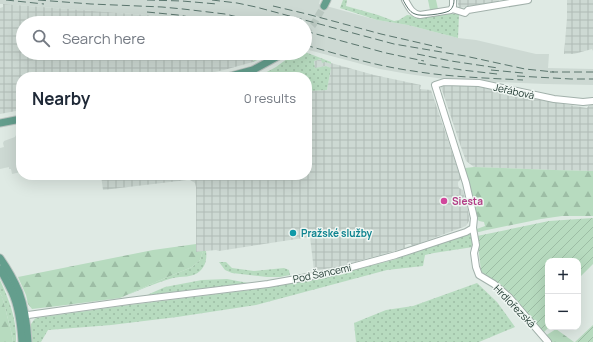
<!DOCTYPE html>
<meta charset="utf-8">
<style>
:root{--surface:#fff;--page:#f6f6f7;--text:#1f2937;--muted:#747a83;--line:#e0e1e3}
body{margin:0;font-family:Manrope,sans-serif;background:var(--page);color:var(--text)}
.controls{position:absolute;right:12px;bottom:12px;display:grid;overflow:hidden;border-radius:8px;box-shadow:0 4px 16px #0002}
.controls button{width:36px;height:36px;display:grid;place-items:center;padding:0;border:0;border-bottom:1px solid var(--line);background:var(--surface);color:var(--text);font:20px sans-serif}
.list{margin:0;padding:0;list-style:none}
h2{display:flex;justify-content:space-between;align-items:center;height:52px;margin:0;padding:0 16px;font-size:17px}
h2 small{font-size:13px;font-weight:400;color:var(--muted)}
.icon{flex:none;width:22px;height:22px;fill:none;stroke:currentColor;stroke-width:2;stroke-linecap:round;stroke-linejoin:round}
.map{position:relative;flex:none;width:593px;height:342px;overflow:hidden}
.search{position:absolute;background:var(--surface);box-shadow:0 4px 16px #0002;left:16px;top:16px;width:296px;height:44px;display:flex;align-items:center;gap:10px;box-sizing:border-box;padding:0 14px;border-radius:22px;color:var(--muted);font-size:15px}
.panel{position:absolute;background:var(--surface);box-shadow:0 4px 16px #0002;left:16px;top:72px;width:296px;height:108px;border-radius:16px}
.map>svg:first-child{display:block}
.built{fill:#cdd9d3}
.industrial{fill:url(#industrial-grid)}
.grass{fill:url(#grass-dots)}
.forest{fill:url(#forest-firs)}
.park{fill:#b7dbbf}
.garden{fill:url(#garden-furrows)}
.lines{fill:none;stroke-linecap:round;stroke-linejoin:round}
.major-tunnel{stroke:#b9c7c0;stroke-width:7;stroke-dasharray:7 3.5;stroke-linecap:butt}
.minor-casing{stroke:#a2b1ab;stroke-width:8}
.major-casing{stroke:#bcc4c1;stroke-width:9}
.minor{stroke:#fff;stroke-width:6}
.major{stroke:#649e8d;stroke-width:7}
.tram{stroke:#5a756d;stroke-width:1}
.rail{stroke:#5a756d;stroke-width:1;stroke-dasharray:8 4;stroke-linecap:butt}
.hotel-dot{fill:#d1479c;stroke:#eff6f2;stroke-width:1.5}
.culture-dot{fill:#0f9aa8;stroke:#eff6f2;stroke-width:1.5}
.labels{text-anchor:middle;stroke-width:3;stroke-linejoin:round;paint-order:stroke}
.street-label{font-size:10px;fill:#203931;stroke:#eff6f2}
.hotel-label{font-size:10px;font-weight:bold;fill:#b23c85;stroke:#eff6f2;text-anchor:start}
.culture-label{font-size:10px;font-weight:bold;fill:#0d838f;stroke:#eff6f2;text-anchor:start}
</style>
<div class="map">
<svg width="593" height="342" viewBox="0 0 593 342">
<defs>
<pattern id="industrial-grid" width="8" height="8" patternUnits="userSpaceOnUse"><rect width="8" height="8" fill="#cdd9d3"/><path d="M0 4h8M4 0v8" fill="none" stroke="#b0bbb6"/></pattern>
<pattern id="grass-dots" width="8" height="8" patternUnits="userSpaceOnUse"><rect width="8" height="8" fill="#b7dbbf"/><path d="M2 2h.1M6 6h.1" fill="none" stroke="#9dbda5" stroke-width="1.8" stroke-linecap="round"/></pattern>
<pattern id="forest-firs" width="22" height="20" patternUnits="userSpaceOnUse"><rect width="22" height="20" fill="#b7dbbf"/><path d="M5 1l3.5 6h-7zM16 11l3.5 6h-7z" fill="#9dbda5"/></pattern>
<pattern id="garden-furrows" width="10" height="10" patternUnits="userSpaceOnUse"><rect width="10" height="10" fill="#b7dbbf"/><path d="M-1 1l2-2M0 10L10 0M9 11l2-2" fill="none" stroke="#9dbda5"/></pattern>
</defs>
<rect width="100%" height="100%" fill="#dfeae4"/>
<g class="built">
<path d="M 0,0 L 320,0 L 319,4 L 377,20 L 408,25 L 458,38 L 476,40 L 536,54 L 549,54 L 548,68 L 593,69 L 593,85 L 545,84 L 452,80 L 408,74 L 380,69 L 305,49 L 305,23 L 206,23 L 159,16 L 3,4 L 0,4 Z"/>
<path d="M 21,126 L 21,172 L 12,174 L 11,169 L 9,169 L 9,167 L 0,169 L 0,148 L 4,147 L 3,143 L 4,141 L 15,137 L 17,133 L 18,130 L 19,129 L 18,127 Z"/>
</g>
<g class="industrial">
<path d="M 457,0 L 499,0 L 499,2 L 459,8 Z"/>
<path d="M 567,0 L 593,0 L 593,51 L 592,49 L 574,54 L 564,54 L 567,18 Z"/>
<path d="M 3,4 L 159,16 L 193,23 L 23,23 L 23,53 L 255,53 L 254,57 L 253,62 L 242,65 L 224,70 L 190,77 L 21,77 L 21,110 L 0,114 L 0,8 L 3,7 Z"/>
<path d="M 322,59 L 325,62 L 331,64 L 331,63 L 374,75 L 421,85 L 420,89 L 431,90 L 461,179 L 458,182 L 458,185 L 459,188 L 463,190 L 469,216 L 469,221 L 466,226 L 412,246 L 411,244 L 409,244 L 405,245 L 405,248 L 337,267 L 314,271 L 310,237 L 219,251 L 216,250 L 196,252 L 196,187 L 195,183 L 190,180 L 187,180 L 103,190 L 101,175 L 307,175 L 307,91 L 327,90 L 331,68 L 326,66 L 315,68 L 314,61 Z"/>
<path d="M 445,85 L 479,86 L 529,98 L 587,108 L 590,104 L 593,104 L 593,171 L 554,170 L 474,167 L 466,161 L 462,150 L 441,87 L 441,86 Z"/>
</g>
<g class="grass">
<path d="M 343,0 L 347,0 L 346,6 L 378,15 L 394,21 L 399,20 L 407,15 L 423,17 L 449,14 L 459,14 L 458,38 L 408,25 L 377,20 L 340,8 Z"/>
<path d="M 305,52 L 331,62 L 331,64 L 325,62 L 322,63 L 321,59 L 314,61 L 315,68 L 326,66 L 331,68 L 327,90 L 307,91 L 307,77 L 254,77 L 265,73 L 276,67 L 295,53 L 305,53 Z"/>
<path d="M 255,53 L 272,53 L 253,62 Z"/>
<path d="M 472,233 L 473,247 L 434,253 L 425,255 L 423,266 L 387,270 L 256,305 L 177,317 L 111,325 L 48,330 L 41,342 L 31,342 C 30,331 27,326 36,318 L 122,306 L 265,288 L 329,276 L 393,260 Z"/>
<path d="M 203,251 L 206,251 C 207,258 206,266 200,271 C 193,278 181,276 173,278 C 155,283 137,291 120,298 L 158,281 L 192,267 L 200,260 Z"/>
<path d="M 219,262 L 226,262 L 232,268 L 254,271 L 284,268 L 289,270 L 290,275 L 280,277 L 267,277 L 232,273 L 225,270 Z"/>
<path d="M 227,279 L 248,283 L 147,295 L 165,287 L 202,280 Z"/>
<path d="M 0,280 C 9,300 17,320 16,342 L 13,342 L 11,331 L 2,296 L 0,293 Z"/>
<path d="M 477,283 L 497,302 L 515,327 L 479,342 L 356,342 L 354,323 L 386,310 L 413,306 Z"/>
</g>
<g class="forest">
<path d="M 474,167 L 554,170 L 593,171 L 593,216 L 562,216 L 541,219 L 487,230 L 479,232 L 474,230 L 485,226 L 484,222 L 479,221 L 477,219 L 465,168 Z"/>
<path d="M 196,244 L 196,252 L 203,251 L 200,260 L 192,267 L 158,281 L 120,298 L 58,306 L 32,309 L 28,304 L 26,295 L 18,277 L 153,250 Z"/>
<path d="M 0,293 L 2,296 L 11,331 L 13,342 L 0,342 Z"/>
<path d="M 556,329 L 574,342 L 550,342 L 545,336 Z"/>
</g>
<path class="park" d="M 428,0 L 436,0 L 438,9 L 430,10 Z"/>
<g class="garden">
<path d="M 593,218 L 593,264 L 578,279 L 578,261 L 548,261 L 548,309 L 545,312 L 548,316 L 549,327 L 544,332 L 501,287 L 483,273 L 481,271 L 477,236 L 549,221 Z"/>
<path d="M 593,325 L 593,342 L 575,342 Z"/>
</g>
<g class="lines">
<path class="major-tunnel" d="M 305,33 L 313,25 L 324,6"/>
<g class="minor-casing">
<g id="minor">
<path d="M 405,0 C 409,7 412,14 420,15 L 451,10 L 453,6 L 453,0"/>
<path d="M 452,9 L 465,13 L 468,10 L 528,0"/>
<path d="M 21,316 L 129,301 L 268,284 L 330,273 L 396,255 L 466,232 L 473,228"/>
<path d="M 548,342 L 509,297 L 494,284 L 479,275 L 476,267 L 474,253 L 476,245 L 473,228 L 474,218 L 466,183 L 435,85 L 444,82 L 479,83 L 554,99 L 583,102 L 593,101"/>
</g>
</g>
<g class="major-casing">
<g id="major">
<path d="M 324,6 L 327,0"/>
<path d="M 227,77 L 253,70 L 284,53"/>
<path d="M 0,123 L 21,119"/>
<path d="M 0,258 C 7,268 14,280 19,292 C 25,308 27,325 28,342"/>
<path d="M 0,269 C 4,276 8,284 12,292 C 19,307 21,325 22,342"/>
</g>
</g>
<use href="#minor" class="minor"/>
<use href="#major" class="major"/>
<path class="tram" d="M 403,0 C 406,5 409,12 415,14 C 421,17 443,14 449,11 C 453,8 454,4 454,0"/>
<g class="rail">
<path d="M 6,0 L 44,4"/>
<path d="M 38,0 L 91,4 L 162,7 L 183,9 L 225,14 L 263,23"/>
<path d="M 147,0 L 182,1 L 217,4"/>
<path d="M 212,0 L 237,3 L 256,7 L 394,44 L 465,56 L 525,69 L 554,72"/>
<path d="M 273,6 L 307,14 L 381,34 L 442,48"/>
<path d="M 147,12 L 178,15 L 223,23"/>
<path d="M 258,18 L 275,23"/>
<path d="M 305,31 L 386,53 L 424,61"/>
<path d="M 305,45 C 341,55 376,66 413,71 C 449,77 486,78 523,80"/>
<path d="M 417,54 L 451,61 L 498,68"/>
<path d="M 418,63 L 462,70 L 497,74"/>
<path d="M 491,70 L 523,73"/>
<path d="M 550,72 L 593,72"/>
<path d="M 517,76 L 571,79 L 593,79"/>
</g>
</g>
<circle class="hotel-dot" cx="444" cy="201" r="4"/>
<circle class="culture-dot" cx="293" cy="233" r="4"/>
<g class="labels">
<g class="street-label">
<text transform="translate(514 91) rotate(12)" y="4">Jeřábová</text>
<text transform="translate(322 273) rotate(-12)" y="4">Pod Šancemi</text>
<text transform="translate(515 306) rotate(46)" y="4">Hrdlořezská</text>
</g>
<g class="hotel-label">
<text x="452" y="205">Siesta</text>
</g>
<g class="culture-label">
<text x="301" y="237">Pražské služby</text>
</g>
</g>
</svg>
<div class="controls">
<button>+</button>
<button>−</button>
</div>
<div class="search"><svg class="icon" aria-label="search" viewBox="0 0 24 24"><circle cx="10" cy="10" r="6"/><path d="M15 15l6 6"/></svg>Search here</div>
<section class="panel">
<h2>Nearby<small>0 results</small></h2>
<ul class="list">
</ul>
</section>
</div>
